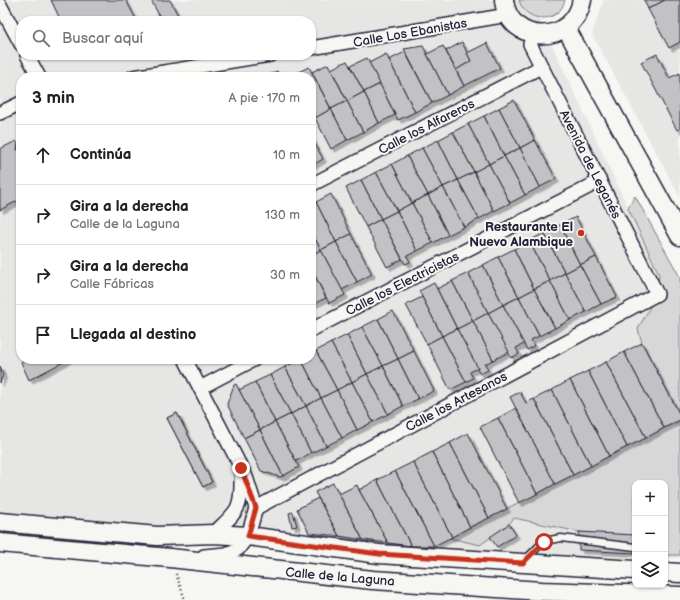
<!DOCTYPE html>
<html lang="es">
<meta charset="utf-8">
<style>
:root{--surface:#fff;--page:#f2f2f2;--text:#202124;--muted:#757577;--line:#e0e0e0}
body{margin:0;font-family:"Balsamiq Sans",sans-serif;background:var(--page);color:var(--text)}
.controls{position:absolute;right:12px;bottom:12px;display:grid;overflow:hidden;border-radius:8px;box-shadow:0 1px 3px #0004}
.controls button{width:36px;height:36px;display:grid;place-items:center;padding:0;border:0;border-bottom:1px solid var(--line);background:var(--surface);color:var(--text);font:20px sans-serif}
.stop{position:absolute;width:12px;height:12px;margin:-9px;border:3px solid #c8321e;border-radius:50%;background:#fff}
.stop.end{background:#c8321e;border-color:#fff;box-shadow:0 1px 4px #0008}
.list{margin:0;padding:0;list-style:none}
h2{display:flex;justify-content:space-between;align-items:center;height:52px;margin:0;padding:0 16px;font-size:17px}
h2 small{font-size:13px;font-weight:400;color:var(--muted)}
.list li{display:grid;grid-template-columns:26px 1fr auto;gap:12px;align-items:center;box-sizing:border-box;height:60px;padding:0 16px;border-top:1px solid var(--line)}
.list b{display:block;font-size:15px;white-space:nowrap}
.list p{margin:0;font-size:13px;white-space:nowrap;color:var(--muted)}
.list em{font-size:13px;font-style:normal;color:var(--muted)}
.icon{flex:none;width:22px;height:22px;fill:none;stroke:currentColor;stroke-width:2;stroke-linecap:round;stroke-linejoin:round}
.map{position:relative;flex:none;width:680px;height:600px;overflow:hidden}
.search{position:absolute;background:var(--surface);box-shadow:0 1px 3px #0004;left:16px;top:16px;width:300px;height:44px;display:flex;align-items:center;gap:10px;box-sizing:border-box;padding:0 14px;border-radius:16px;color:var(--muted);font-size:15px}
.panel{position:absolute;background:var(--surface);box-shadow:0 1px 3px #0004;left:16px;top:72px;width:300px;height:292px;border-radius:16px}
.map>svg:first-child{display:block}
.built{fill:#e6e6e4;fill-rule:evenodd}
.green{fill:#d7d7d7;stroke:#7c7c89}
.building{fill:#c2c2c4;stroke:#22223b;filter:url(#shadow)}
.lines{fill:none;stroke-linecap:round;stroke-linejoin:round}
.lane-casing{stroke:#22223b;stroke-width:9}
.street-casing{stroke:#22223b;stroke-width:16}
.secondary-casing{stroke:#22223b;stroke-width:21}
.path{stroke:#22223b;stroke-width:2.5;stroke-dasharray:1 3;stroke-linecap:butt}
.lane{stroke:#f6f6f2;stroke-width:6}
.street{stroke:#f6f6f2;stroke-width:13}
.secondary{stroke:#f6f6f2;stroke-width:18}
.route{stroke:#c8321e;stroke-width:5}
.poi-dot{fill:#c8321e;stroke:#f6f6f2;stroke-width:1.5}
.labels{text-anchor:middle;stroke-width:4;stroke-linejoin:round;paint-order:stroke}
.street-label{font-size:13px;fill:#22223b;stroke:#f6f6f2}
.poi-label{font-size:13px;font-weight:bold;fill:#22223b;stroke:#f6f6f2;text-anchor:end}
</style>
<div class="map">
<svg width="680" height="600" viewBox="0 0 680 600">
<defs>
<filter id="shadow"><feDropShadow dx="3.5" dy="3.5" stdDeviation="0" flood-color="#0004"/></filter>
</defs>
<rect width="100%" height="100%" fill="#f6f6f2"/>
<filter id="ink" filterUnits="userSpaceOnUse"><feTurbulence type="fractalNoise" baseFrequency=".025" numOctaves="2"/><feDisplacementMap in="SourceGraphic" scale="8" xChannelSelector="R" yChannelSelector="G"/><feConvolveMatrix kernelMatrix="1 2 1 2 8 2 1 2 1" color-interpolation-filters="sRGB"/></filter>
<g filter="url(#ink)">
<g class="built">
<path d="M 0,0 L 531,0 L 680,319 L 680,558 L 665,558 L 665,483 L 635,483 L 635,558 L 440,558 L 0,511 ZM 21,21 L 311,21 L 311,55 L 21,55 ZM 21,77 L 311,77 L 311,359 L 21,359 Z"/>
<path d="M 604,0 L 680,0 L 680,197 L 592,34 Z"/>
</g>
<g class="green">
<path d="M 519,0 L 565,0 C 559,25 525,23 519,0 Z"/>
<path d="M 635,196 L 680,277 L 680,415 L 642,343 L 638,329 L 657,294 L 659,274 L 628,208 Z"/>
<path d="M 680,420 L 680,555 L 665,555 L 665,483 L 635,483 L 635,537 L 579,532 L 514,518 L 509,524 L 480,545 L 449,538 Z"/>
</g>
<g class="building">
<path d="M 51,0 L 126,0 L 137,21 L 61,21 Z"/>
<path d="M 151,0 L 170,0 L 180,19 L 176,21 L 162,21 Z"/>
<path d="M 644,0 L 665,0 L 648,9 Z"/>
<path d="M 665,0 L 680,0 L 680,42 L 669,48 L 648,9 Z"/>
<path d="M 462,42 L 471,61 L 456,70 L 446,51 Z"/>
<path d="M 487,43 L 500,68 L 464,86 L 456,70 L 471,61 L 467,53 Z"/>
<path d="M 423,46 L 448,95 L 432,103 L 404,49 Z"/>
<path d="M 443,46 L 464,86 L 448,95 L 427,54 Z"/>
<path d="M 405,52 L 432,103 L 415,112 L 389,60 Z"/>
<path d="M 386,54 L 415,112 L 398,120 L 369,63 Z"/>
<path d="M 657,54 L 669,78 L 680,73 L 680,129 L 677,130 L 641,62 Z"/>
<path d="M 367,58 L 380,84 L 364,92 L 350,66 Z"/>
<path d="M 347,61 L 364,92 L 347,101 L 331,69 Z"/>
<path d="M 328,64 L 347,101 L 331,109 L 312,72 Z"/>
<path d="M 309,67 L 331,109 L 315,118 L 311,111 L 311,77 L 294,77 L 292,75 Z"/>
<path d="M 277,71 L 281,77 L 264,77 Z"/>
<path d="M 380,84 L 395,115 L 379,123 L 364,92 Z"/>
<path d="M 364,92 L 379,123 L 363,132 L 347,101 Z"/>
<path d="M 514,100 L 535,140 L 520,148 L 499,108 Z"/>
<path d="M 347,101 L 363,132 L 347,140 L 331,109 Z"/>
<path d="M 499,108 L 520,148 L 504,156 L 484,116 Z"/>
<path d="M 331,109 L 347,140 L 331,149 L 315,118 Z"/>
<path d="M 484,116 L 504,156 L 489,164 L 468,124 Z"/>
<path d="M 468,124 L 489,164 L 474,172 L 453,132 Z"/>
<path d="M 453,132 L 474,172 L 458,180 L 438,140 Z"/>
<path d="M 311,136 L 323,159 L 311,166 Z"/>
<path d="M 438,140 L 458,180 L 443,187 L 422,148 Z"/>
<path d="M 535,140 L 556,179 L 540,187 L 520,148 Z"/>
<path d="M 16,141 L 18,144 L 17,150 L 21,149 L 21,199 L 0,210 L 0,149 Z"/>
<path d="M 422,148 L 443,187 L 428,195 L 407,156 Z"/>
<path d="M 520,148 L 540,187 L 525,195 L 504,156 Z"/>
<path d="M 407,156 L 428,195 L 412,203 L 392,164 Z"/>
<path d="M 504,156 L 525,195 L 510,203 L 489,164 Z"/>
<path d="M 392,164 L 412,203 L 397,211 L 376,172 Z"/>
<path d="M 489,164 L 510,203 L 494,211 L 474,172 Z"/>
<path d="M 376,172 L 397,211 L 381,219 L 361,180 Z"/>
<path d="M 474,172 L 494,211 L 479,219 L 458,180 Z"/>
<path d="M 361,180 L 381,219 L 366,227 L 346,188 Z"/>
<path d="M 458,180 L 479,219 L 464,227 L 443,187 Z"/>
<path d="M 443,187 L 464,227 L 448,235 L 428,195 Z"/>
<path d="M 331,194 L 351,234 L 336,242 L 316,202 Z"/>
<path d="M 428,195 L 448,235 L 433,243 L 412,203 Z"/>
<path d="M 316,202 L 336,242 L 321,250 L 311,231 L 311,205 Z"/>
<path d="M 412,203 L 433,243 L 417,251 L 397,211 Z"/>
<path d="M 397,211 L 417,251 L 407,256 L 410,262 L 405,264 L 381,219 Z"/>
<path d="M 576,217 L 596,257 L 580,265 L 560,225 Z"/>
<path d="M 381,219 L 402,259 L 387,267 L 366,227 Z"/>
<path d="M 560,225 L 580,265 L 565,273 L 544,233 Z"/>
<path d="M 311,231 L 321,250 L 311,255 Z"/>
<path d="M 544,233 L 565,273 L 550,281 L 529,241 Z"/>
<path d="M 351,234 L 372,274 L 357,282 L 336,242 Z"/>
<path d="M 529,241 L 550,281 L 534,289 L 514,249 Z"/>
<path d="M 336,242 L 357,282 L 342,290 L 321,250 Z"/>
<path d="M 514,249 L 534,289 L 519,297 L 498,257 Z"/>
<path d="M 321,250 L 345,295 L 329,303 L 311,268 L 311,255 Z"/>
<path d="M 498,257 L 519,297 L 503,305 L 483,265 Z"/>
<path d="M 596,257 L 617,297 L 601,304 L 580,265 Z"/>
<path d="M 483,265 L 503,305 L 488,313 L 468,273 Z"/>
<path d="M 580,265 L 601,304 L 586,312 L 565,273 Z"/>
<path d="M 311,268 L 326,298 L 311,305 Z"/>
<path d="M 468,273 L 488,313 L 473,321 L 452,281 Z"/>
<path d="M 565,273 L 586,312 L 570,320 L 550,281 Z"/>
<path d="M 452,281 L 473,321 L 457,329 L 437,289 Z"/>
<path d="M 550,281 L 570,320 L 555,328 L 534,289 Z"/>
<path d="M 434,283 L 457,329 L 442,336 L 419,291 Z"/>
<path d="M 534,289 L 555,328 L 539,336 L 519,297 Z"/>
<path d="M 422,297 L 442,336 L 427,344 L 406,305 Z"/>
<path d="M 519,297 L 539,336 L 531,340 L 534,346 L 527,350 L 503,305 Z"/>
<path d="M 503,305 L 524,344 L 516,348 L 519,354 L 511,358 L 488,313 Z"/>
<path d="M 393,311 L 414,351 L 398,359 L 378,319 Z"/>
<path d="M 488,313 L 509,352 L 493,360 L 473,321 Z"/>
<path d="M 378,319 L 398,359 L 383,366 L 362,327 Z"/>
<path d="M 473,321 L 493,360 L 485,364 L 488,370 L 480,374 L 457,329 Z"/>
<path d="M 362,327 L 383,366 L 367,374 L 347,335 Z"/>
<path d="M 457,329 L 478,368 L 470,372 L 473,378 L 466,382 L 442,336 Z"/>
<path d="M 347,335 L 367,374 L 352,382 L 331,343 Z"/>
<path d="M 442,336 L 466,382 L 450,390 L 427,344 Z"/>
<path d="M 331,343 L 352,382 L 337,390 L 316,351 Z"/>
<path d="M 642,343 L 680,415 L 680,420 L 664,428 L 624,352 Z"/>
<path d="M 316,351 L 337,390 L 321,398 L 301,359 L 311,359 L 311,353 Z"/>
<path d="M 414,351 L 434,391 L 418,399 L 398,359 Z"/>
<path d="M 624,352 L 664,428 L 646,438 L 606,362 Z"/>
<path d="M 27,359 L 69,359 L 29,380 L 21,362 Z"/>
<path d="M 301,359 L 321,398 L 306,406 L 285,367 Z"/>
<path d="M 398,359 L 418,399 L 403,406 L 383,366 Z"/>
<path d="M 606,362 L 646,438 L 627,447 L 588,371 Z"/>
<path d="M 0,366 L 3,375 L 0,383 Z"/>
<path d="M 383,366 L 403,406 L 388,414 L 367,374 Z"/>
<path d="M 285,367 L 306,406 L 291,414 L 270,375 Z"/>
<path d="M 588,371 L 627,447 L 609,456 L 570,380 Z"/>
<path d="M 367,374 L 388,414 L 373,422 L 352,382 Z"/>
<path d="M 270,375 L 291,414 L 275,422 L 255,382 Z"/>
<path d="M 570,380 L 609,456 L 591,466 L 552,390 Z"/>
<path d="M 255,382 L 275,422 L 260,430 L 239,390 Z"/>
<path d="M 352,382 L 373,422 L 357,430 L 337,390 Z"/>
<path d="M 236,384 L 260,430 L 244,438 L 227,404 L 234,385 Z"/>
<path d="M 337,390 L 357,430 L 342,438 L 321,398 Z"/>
<path d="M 552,390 L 591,466 L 573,475 L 534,399 Z"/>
<path d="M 520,392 L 526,403 L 534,399 L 573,475 L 555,484 L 510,397 Z"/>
<path d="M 321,398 L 342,438 L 326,446 L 306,406 Z"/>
<path d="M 306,406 L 326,446 L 311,453 L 291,414 Z"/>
<path d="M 516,408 L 555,484 L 537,494 L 498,418 Z"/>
<path d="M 177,413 L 212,482 L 203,487 L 167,418 Z"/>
<path d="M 177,413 L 212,482 L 203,487 L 167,418 Z"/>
<path d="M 291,414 L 311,453 L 296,461 L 275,422 Z"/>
<path d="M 498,418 L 537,494 L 519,503 L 480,427 Z"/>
<path d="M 275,422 L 299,467 L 283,476 L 260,430 Z"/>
<path d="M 260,430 L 283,476 L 280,477 L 261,471 L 244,438 Z"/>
<path d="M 468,433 L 507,509 L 489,518 L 450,443 Z"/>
<path d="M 450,443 L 489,518 L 470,527 L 432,452 Z"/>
<path d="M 432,452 L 470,527 L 452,537 L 413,462 Z"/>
<path d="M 413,462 L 452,537 L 434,546 L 395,471 Z"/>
<path d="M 395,471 L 434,546 L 411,546 L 377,480 Z"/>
<path d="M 377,480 L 411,546 L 388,543 L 359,490 Z"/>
<path d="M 333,483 L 339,494 L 363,540 L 339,536 L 315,492 Z"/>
<path d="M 357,485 L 359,490 L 388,543 L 363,540 L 339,494 Z"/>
<path d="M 318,498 L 339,536 L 309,533 L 297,509 Z"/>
<path d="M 293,512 L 297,526 L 292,527 L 289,513 Z"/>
<path d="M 509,524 L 516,535 L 497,547 L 490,537 Z"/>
<path d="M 579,532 L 635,535 L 635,553 L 579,550 Z"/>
</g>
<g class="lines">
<g class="lane-casing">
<path id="lane" d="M 525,560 L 544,541 L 561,538 L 635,547"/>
</g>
<g class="street-casing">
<g id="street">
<path d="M 0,5 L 21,44"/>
<path d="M 311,48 L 508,15"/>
<path d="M 27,55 L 39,77"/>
<path d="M 133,77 L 270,55"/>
<path d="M 0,113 L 21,103"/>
<path d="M 311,185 L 541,67"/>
<path d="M 311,330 L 600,181"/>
<path d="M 185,359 L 246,477 L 256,508 L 248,536 L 238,549 L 226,554 L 204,556"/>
<path d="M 200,388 L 255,359"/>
<path d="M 256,508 L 657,294 L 530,44 L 534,34"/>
<path d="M 213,534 C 237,511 242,511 241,476"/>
</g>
</g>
<g class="secondary-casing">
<g id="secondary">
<path d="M 504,0 C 509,46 574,46 582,0"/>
<path d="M 566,28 L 680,236"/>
<path d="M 0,522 L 157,536 L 213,534 L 248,536 L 379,554 L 635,570"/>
<path d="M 0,543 L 170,558 L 373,580 L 542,591 L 680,596"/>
<path d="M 665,572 L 680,573"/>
</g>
</g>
<path class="path" d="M 176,574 L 185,600"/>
<use href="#lane" class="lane"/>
<use href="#street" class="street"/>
<use href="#secondary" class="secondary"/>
</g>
</g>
<g class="lines" filter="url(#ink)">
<path class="route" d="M 241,468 L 256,508 L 248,536 L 379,554 L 523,563 L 544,542"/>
</g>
<circle class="poi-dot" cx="581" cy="233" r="4"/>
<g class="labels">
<g class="street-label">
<text transform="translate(410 32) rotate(-10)" y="5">Calle Los Ebanistas</text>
<text transform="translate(426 126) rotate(-27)" y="5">Calle los Alfareros</text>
<text transform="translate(591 164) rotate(63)" y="5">Avenida de Leganés</text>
<text transform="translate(402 283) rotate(-27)" y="5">Calle los Electricistas</text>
<text transform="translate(456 401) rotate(-28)" y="5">Calle los Artesanos</text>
<text transform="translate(340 576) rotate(5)" y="5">Calle de la Laguna</text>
</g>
<g class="poi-label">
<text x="573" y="231">Restaurante El<tspan x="573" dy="15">Nuevo Alambique</tspan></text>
</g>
</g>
</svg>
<div class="controls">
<button>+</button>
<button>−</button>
<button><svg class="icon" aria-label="layers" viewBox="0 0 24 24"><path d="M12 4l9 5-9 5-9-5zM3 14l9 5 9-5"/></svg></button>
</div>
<div class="stop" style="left:544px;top:542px"></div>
<div class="stop end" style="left:241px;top:468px"></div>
<div class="search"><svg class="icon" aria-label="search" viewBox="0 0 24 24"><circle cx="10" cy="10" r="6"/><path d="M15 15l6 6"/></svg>Buscar aquí</div>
<section class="panel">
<h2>3 min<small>A pie · 170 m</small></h2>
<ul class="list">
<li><svg class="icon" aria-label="ahead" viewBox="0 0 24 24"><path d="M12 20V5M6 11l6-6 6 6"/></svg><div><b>Continúa</b></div><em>10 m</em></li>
<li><svg class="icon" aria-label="right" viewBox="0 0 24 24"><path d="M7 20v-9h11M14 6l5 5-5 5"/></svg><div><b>Gira a la derecha</b><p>Calle de la Laguna</p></div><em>130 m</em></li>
<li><svg class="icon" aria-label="right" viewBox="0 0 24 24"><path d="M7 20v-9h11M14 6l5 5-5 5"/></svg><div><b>Gira a la derecha</b><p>Calle Fábricas</p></div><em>30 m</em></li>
<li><svg class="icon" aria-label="arrive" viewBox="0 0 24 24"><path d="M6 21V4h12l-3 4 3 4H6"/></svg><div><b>Llegada al destino</b></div></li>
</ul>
</section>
</div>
